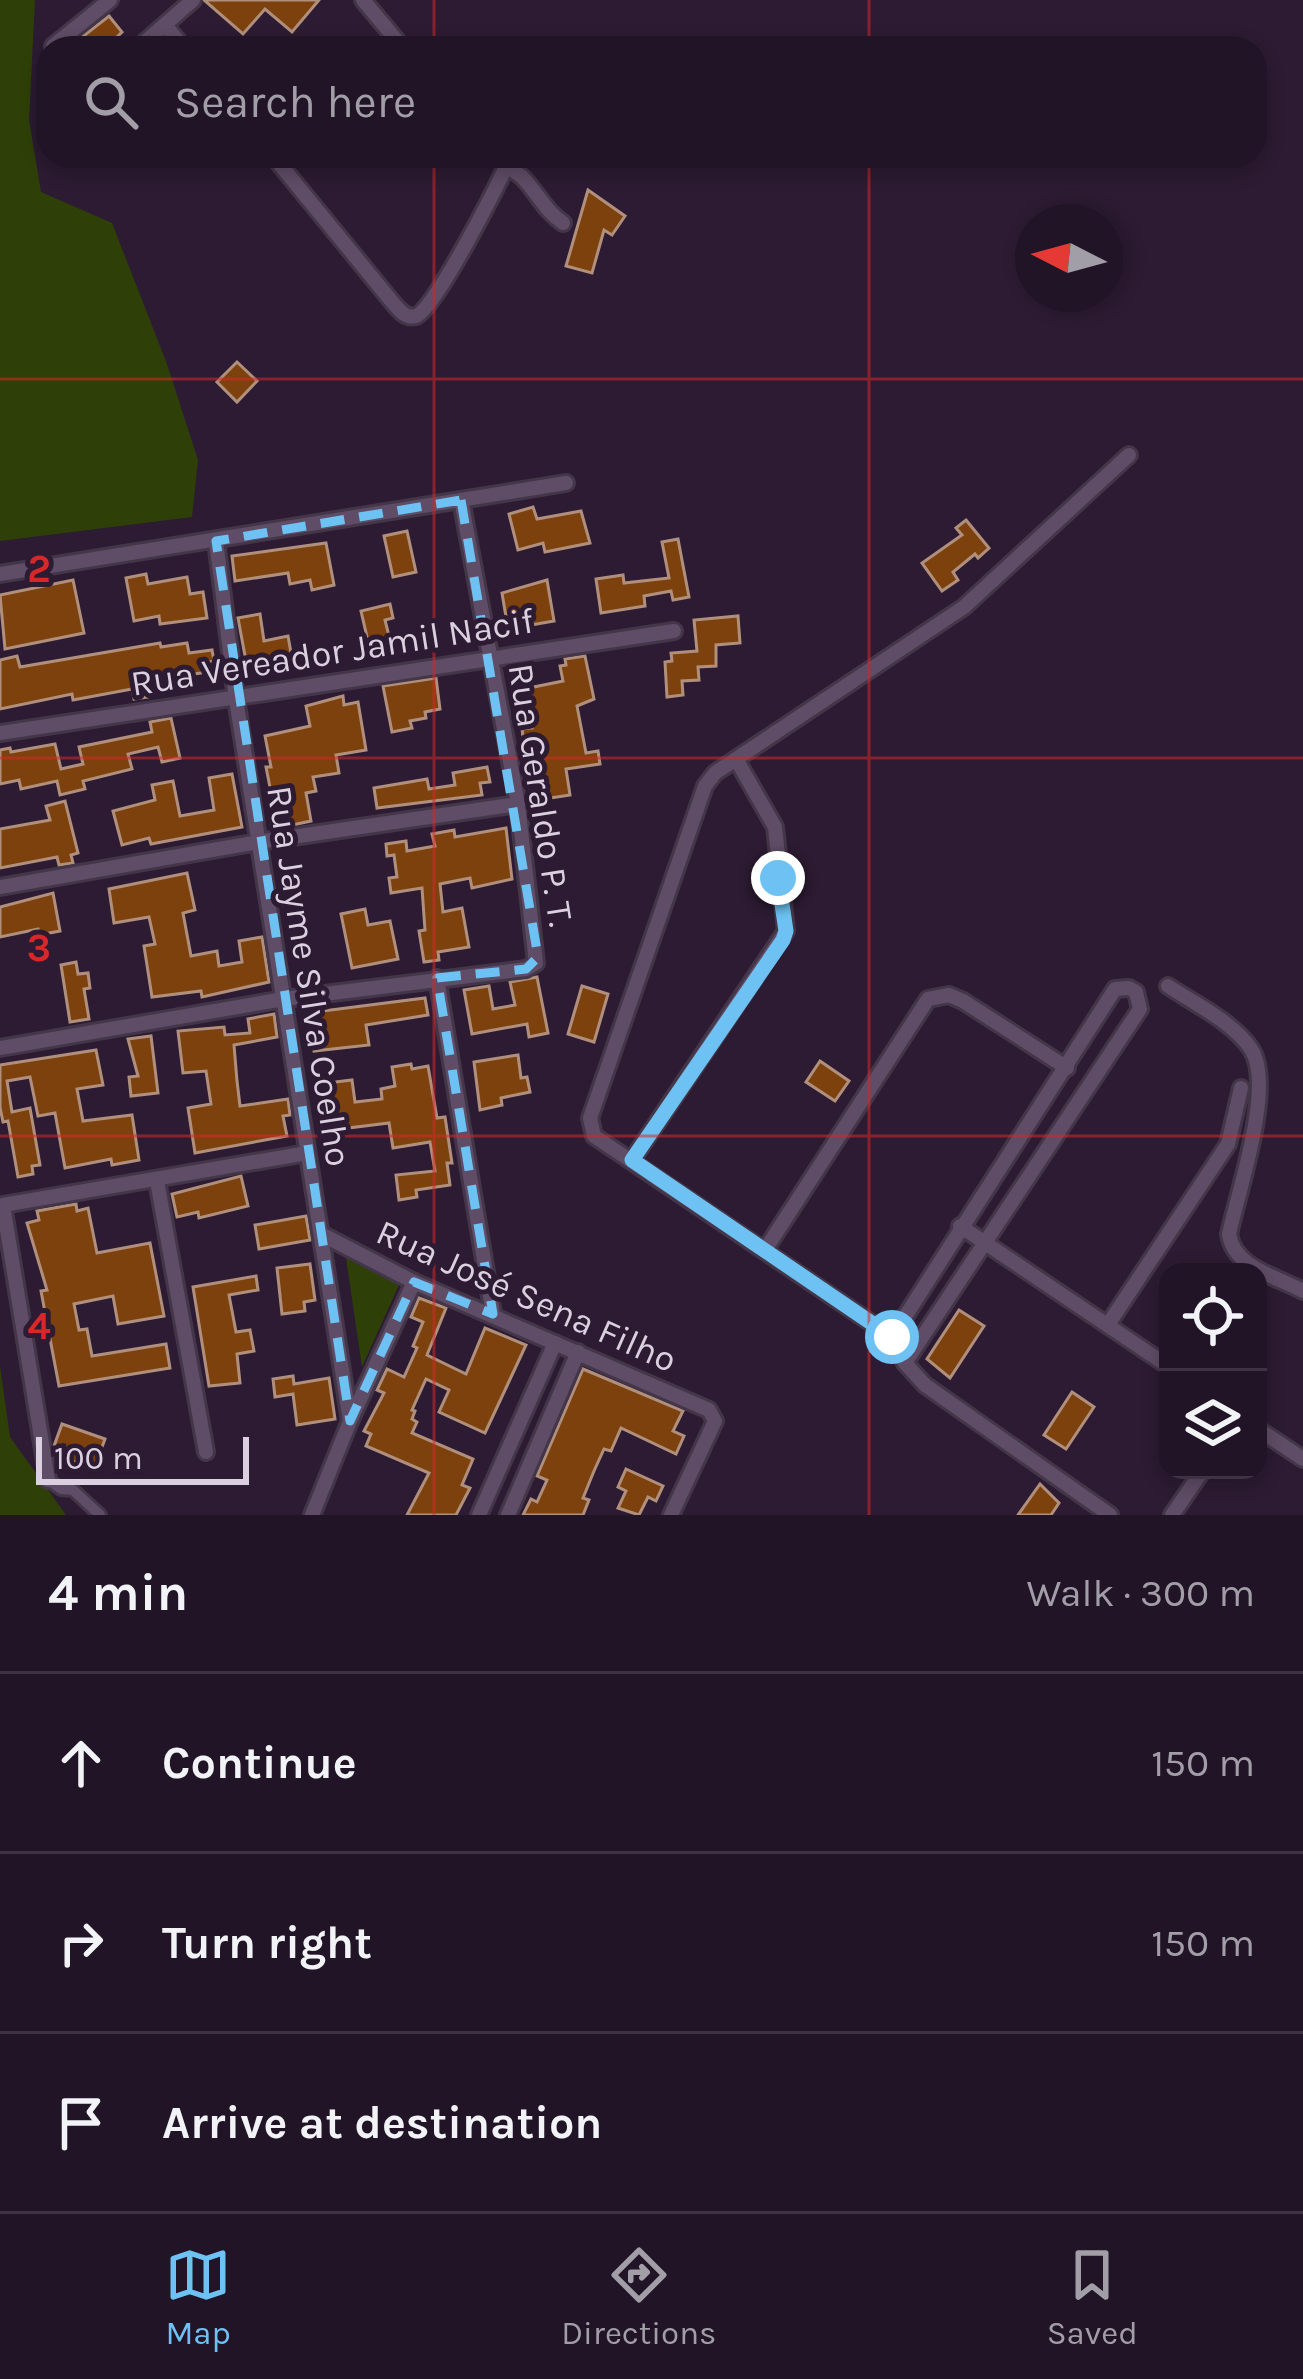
<!DOCTYPE html>
<meta charset="utf-8">
<style>
:root{--surface:#211426;--page:#291d2e;--text:#f1f3f6;--muted:#a29ea7;--line:#3e3343;--accent:#6dc2f3}
body{margin:0;font-family:Karla,sans-serif;background:var(--page);color:var(--text)}
.controls{position:absolute;right:36px;bottom:36px;display:grid;overflow:hidden;border-radius:24px;box-shadow:0 6px 18px #0003}
.controls button{width:108px;height:108px;display:grid;place-items:center;padding:0;border:0;border-bottom:3px solid var(--line);background:var(--surface);color:var(--text);font:60px sans-serif}
.compass{position:absolute;left:1015px;top:204px;width:108px;height:108px;border-radius:50%;background:var(--surface);box-shadow:0 6px 18px #0003;rotate:276deg}
.scale{position:absolute;left:36px;bottom:30px;width:213px;box-sizing:border-box;padding-left:12px;border:6px solid #dbd0df;border-top:0;font-size:33px;line-height:42px;white-space:nowrap;color:#dbd0df;-webkit-text-stroke:9px #2c1b32;paint-order:stroke}
.stop{position:absolute;width:36px;height:36px;margin:-27px;border:9px solid #6dc2f3;border-radius:50%;background:#fff}
.stop.end{background:#6dc2f3;border-color:#fff;box-shadow:0 3px 12px #0008}
.list{margin:0;padding:0;list-style:none}
h2{display:flex;justify-content:space-between;align-items:center;height:156px;margin:0;padding:0 48px;font-size:51px}
h2 small{font-size:39px;font-weight:400;color:var(--muted)}
.list li{display:grid;grid-template-columns:78px 1fr auto;gap:36px;align-items:center;box-sizing:border-box;height:180px;padding:0 48px;border-top:3px solid var(--line)}
.list b{display:block;font-size:45px;white-space:nowrap}
.list em{font-size:39px;font-style:normal;color:var(--muted)}
.icon{flex:none;width:66px;height:66px;fill:none;stroke:currentColor;stroke-width:2;stroke-linecap:round;stroke-linejoin:round}
.map{position:relative;flex:none;width:1303px;height:1515px;overflow:hidden}
.search{position:absolute;background:var(--surface);box-shadow:0 6px 18px #0003;left:36px;right:36px;top:36px;height:132px;display:flex;align-items:center;gap:30px;box-sizing:border-box;padding:0 42px;border-radius:36px;color:var(--muted);font-size:45px}
.sheet{height:696px;background:var(--surface)}
nav{display:flex;justify-content:space-around;align-items:center;box-sizing:border-box;height:168px;border-top:3px solid var(--line);background:var(--surface);font-size:33px;color:var(--muted)}
nav a{display:grid;justify-items:center;gap:6px}
nav .on{color:var(--accent)}
.map>svg:first-child{display:block}
.green{fill:#2e4008}
.building{fill:#7d410d;stroke:#b0907c;stroke-width:3}
.lines{fill:none;stroke-linecap:round;stroke-linejoin:round}
.pedestrian-casing{stroke:#443649;stroke-width:16}
.minor-casing{stroke:#443649;stroke-width:20}
.pedestrian{stroke:#5f4c66;stroke-width:10}
.minor{stroke:#5f4c66;stroke-width:14}
.route{stroke:#6dc2f3;stroke-width:15}
.marked{fill:none;stroke:#6dc2f3;stroke-width:9;stroke-dasharray:24 15;stroke-linejoin:round}
.grid{fill:none;stroke:#d62828;stroke-width:3;stroke-opacity:0.55}
.labels{text-anchor:middle;stroke-width:10;stroke-linejoin:round;paint-order:stroke}
.street-label{font-size:36px;fill:#dbd0df;stroke:#2c1b32}
.grid-label{font-size:39px;text-anchor:middle;font-weight:bold;fill:#d62828;stroke:#2c1b32;stroke-width:10;stroke-linejoin:round;paint-order:stroke}
</style>
<div class="map">
<svg width="1303" height="1515" viewBox="0 0 1303 1515">
<rect width="100%" height="100%" fill="#2c1b32"/>
<g class="green">
<path d="M 0,0 L 35,0 L 29,120 L 41,192 L 112,223 L 167,364 L 198,460 L 192,517 L 0,541 Z"/>
<path d="M 346,1258 L 399,1285 L 362,1367 Z"/>
<path d="M 0,1366 L 10,1437 L 66,1515 L 0,1515 Z"/>
</g>
<g class="building">
<path d="M 204,0 L 319,0 L 292,32 L 265,9 L 243,34 Z"/>
<path d="M 109,16 L 122,32 L 105,48 L 74,48 L 72,45 Z"/>
<path d="M 588,190 L 625,216 L 612,235 L 604,230 L 592,273 L 566,266 Z"/>
<path d="M 237,362 L 257,381 L 237,402 L 217,382 Z"/>
<path d="M 533,507 L 537,519 L 581,511 L 590,543 L 545,552 L 543,543 L 518,550 L 509,514 Z"/>
<path d="M 966,520 L 989,548 L 978,558 L 975,554 L 953,572 L 958,580 L 942,591 L 922,563 L 962,535 L 956,528 Z"/>
<path d="M 407,531 L 416,572 L 393,577 L 384,536 Z"/>
<path d="M 678,539 L 689,597 L 673,600 L 671,591 L 644,596 L 645,606 L 601,613 L 596,579 L 623,575 L 624,583 L 669,578 L 662,542 Z"/>
<path d="M 326,543 L 334,585 L 312,590 L 310,580 L 290,584 L 288,573 L 235,581 L 232,556 Z"/>
<path d="M 146,574 L 148,584 L 187,577 L 190,594 L 203,592 L 207,618 L 160,624 L 159,616 L 134,621 L 126,578 Z"/>
<path d="M 73,580 L 84,633 L 5,649 L 0,595 Z"/>
<path d="M 547,580 L 554,621 L 508,629 L 502,593 Z"/>
<path d="M 390,604 L 393,618 L 385,620 L 392,648 L 371,654 L 361,611 Z"/>
<path d="M 260,614 L 264,641 L 288,636 L 293,664 L 248,672 L 238,618 Z"/>
<path d="M 738,616 L 740,643 L 716,645 L 716,666 L 698,667 L 699,680 L 682,681 L 683,695 L 667,697 L 665,662 L 672,661 L 671,653 L 697,651 L 694,620 Z"/>
<path d="M 160,643 L 161,647 L 187,643 L 189,653 L 212,650 L 214,661 L 207,662 L 208,672 L 167,678 L 169,685 L 147,690 L 148,697 L 134,699 L 132,689 L 73,700 L 72,694 L 0,709 L 0,660 L 17,656 L 20,667 Z"/>
<path d="M 585,656 L 594,699 L 577,706 L 586,753 L 598,751 L 600,764 L 566,769 L 570,795 L 531,801 L 522,729 L 532,728 L 524,689 L 563,681 L 560,666 L 566,665 L 565,659 Z"/>
<path d="M 436,678 L 440,709 L 425,712 L 426,718 L 410,721 L 412,728 L 392,732 L 383,686 Z"/>
<path d="M 343,696 L 344,705 L 358,702 L 366,750 L 336,755 L 339,773 L 313,777 L 316,791 L 306,793 L 311,821 L 278,828 L 266,767 L 271,767 L 265,736 L 310,726 L 306,706 Z"/>
<path d="M 171,718 L 180,758 L 162,762 L 158,747 L 128,754 L 132,769 L 83,781 L 85,789 L 60,795 L 57,781 L 21,789 L 19,780 L 0,784 L 0,750 L 10,748 L 11,752 L 55,744 L 61,769 L 83,764 L 79,747 L 152,732 L 150,722 Z"/>
<path d="M 487,767 L 490,782 L 480,783 L 482,795 L 377,808 L 374,788 L 427,779 L 429,789 L 455,785 L 453,773 Z"/>
<path d="M 232,774 L 242,827 L 151,844 L 149,838 L 122,845 L 113,811 L 155,800 L 152,785 L 173,781 L 180,816 L 214,810 L 209,778 Z"/>
<path d="M 65,801 L 78,853 L 71,855 L 73,863 L 59,865 L 57,857 L 0,868 L 0,829 L 50,820 L 46,806 Z"/>
<path d="M 506,828 L 512,879 L 472,888 L 470,878 L 440,884 L 443,912 L 462,908 L 469,947 L 438,952 L 439,960 L 424,962 L 419,931 L 425,930 L 422,888 L 391,893 L 389,878 L 397,877 L 394,855 L 387,856 L 386,844 L 406,841 L 407,851 L 435,846 L 432,834 L 454,830 L 455,837 Z"/>
<path d="M 187,873 L 195,910 L 183,913 L 191,956 L 217,951 L 219,966 L 242,962 L 239,941 L 262,937 L 269,982 L 202,997 L 201,991 L 152,997 L 144,946 L 155,944 L 149,917 L 114,923 L 109,889 Z"/>
<path d="M 53,893 L 60,931 L 39,935 L 38,929 L 0,937 L 0,907 Z"/>
<path d="M 365,909 L 368,925 L 390,921 L 398,959 L 352,968 L 341,914 Z"/>
<path d="M 76,962 L 78,974 L 88,973 L 90,988 L 84,989 L 89,1019 L 70,1022 L 61,965 Z"/>
<path d="M 537,977 L 548,1033 L 529,1037 L 527,1024 L 472,1034 L 464,990 L 489,986 L 493,1009 L 515,1005 L 510,982 Z"/>
<path d="M 582,986 L 608,994 L 594,1042 L 568,1034 Z"/>
<path d="M 425,998 L 428,1015 L 366,1025 L 369,1045 L 314,1051 L 307,1013 Z"/>
<path d="M 274,1014 L 277,1037 L 234,1045 L 237,1081 L 240,1106 L 288,1099 L 290,1115 L 283,1116 L 287,1136 L 195,1153 L 188,1108 L 211,1104 L 206,1071 L 183,1073 L 178,1031 L 224,1027 L 225,1035 L 250,1033 L 248,1019 Z"/>
<path d="M 151,1036 L 158,1093 L 131,1096 L 129,1077 L 138,1076 L 128,1039 Z"/>
<path d="M 96,1050 L 103,1085 L 77,1089 L 83,1121 L 132,1115 L 139,1160 L 112,1165 L 111,1159 L 65,1168 L 55,1113 L 38,1116 L 30,1077 L 7,1081 L 12,1112 L 30,1108 L 40,1165 L 32,1166 L 33,1174 L 18,1177 L 8,1121 L 3,1122 L 0,1107 L 0,1065 Z"/>
<path d="M 518,1055 L 521,1078 L 527,1077 L 530,1092 L 501,1098 L 502,1105 L 480,1110 L 474,1062 Z"/>
<path d="M 820,1061 L 849,1081 L 835,1101 L 806,1082 Z"/>
<path d="M 411,1064 L 412,1069 L 428,1066 L 437,1118 L 445,1117 L 452,1163 L 447,1163 L 450,1185 L 416,1190 L 417,1197 L 399,1200 L 396,1175 L 435,1171 L 430,1142 L 393,1148 L 389,1123 L 332,1130 L 327,1083 L 352,1080 L 355,1102 L 382,1099 L 381,1089 L 395,1086 L 392,1067 Z"/>
<path d="M 241,1176 L 248,1206 L 199,1218 L 198,1212 L 177,1217 L 172,1194 Z"/>
<path d="M 76,1204 L 77,1211 L 88,1208 L 97,1253 L 150,1243 L 164,1316 L 118,1324 L 113,1296 L 74,1304 L 79,1330 L 87,1329 L 92,1356 L 166,1344 L 170,1368 L 59,1386 L 41,1291 L 47,1290 L 27,1223 L 39,1220 L 37,1211 Z"/>
<path d="M 306,1216 L 310,1240 L 259,1249 L 255,1225 Z"/>
<path d="M 310,1264 L 315,1300 L 304,1302 L 305,1311 L 282,1314 L 277,1268 Z"/>
<path d="M 256,1276 L 258,1290 L 229,1295 L 236,1332 L 250,1330 L 254,1351 L 237,1354 L 240,1383 L 209,1386 L 193,1287 Z"/>
<path d="M 419,1298 L 446,1308 L 427,1355 L 466,1374 L 485,1328 L 526,1345 L 485,1433 L 439,1412 L 449,1390 L 426,1379 L 412,1410 L 415,1411 L 412,1419 L 417,1422 L 412,1433 L 473,1459 L 462,1485 L 470,1488 L 456,1515 L 407,1515 L 429,1473 L 366,1446 L 371,1434 L 364,1431 L 384,1393 L 377,1390 L 387,1369 L 404,1377 L 417,1348 L 413,1346 L 423,1322 L 411,1317 Z"/>
<path d="M 959,1310 L 984,1326 L 950,1378 L 927,1359 Z"/>
<path d="M 583,1369 L 683,1411 L 673,1431 L 684,1436 L 676,1454 L 621,1428 L 611,1451 L 604,1449 L 594,1471 L 583,1498 L 589,1500 L 583,1515 L 523,1515 L 531,1499 L 537,1502 L 547,1480 L 537,1476 Z"/>
<path d="M 293,1376 L 294,1384 L 329,1378 L 335,1419 L 297,1425 L 293,1394 L 275,1397 L 273,1379 Z"/>
<path d="M 1072,1392 L 1094,1407 L 1066,1449 L 1044,1435 Z"/>
<path d="M 62,1424 L 105,1439 L 94,1469 L 55,1455 L 54,1446 Z"/>
<path d="M 626,1469 L 663,1486 L 656,1501 L 648,1497 L 639,1515 L 618,1508 L 626,1491 L 618,1487 Z"/>
<path d="M 1040,1484 L 1059,1503 L 1051,1515 L 1018,1515 Z"/>
</g>
<g class="lines">
<g class="pedestrian-casing">
<path id="pedestrian" d="M 48,1480 L 61,1489 L 73,1490 L 100,1515"/>
</g>
<g class="minor-casing">
<g id="minor">
<path d="M 363,0 L 403,48"/>
<path d="M 165,25 L 184,48"/>
<path d="M 53,46 L 110,0"/>
<path d="M 138,48 L 193,0"/>
<path d="M 273,156 L 393,303 C 399,310 406,319 416,316 C 435,309 495,190 506,167"/>
<path d="M 501,156 C 507,170 512,168 522,177 C 538,193 544,210 563,223"/>
<path d="M 216,541 L 236,699 L 350,1421"/>
<path d="M 0,574 L 566,483"/>
<path d="M 0,733 L 674,631"/>
<path d="M 0,887 L 258,842 L 518,804"/>
<path d="M 437,978 L 493,1314"/>
<path d="M 1168,986 C 1195,1004 1233,1022 1251,1049 C 1275,1085 1238,1192 1229,1234 C 1234,1268 1276,1276 1303,1291"/>
<path d="M 0,1048 L 284,999 L 526,969 L 536,963 L 518,804 L 461,500"/>
<path d="M 632,1160 L 786,931 L 775,827 L 736,759"/>
<path d="M 157,1181 L 206,1452"/>
<path d="M 960,1226 L 1168,1366"/>
<path d="M 321,1234 L 414,1282 L 709,1410 L 715,1421 L 671,1515"/>
<path d="M 765,1250 L 928,999 L 949,995 L 963,1001 L 1067,1068"/>
<path d="M 1109,1323 L 1228,1144 L 1241,1088"/>
<path d="M 892,1337 L 1115,989 L 1129,988 L 1136,992 L 1140,1009 L 905,1363"/>
<path d="M 1258,1429 L 1303,1459"/>
<path d="M 48,1480 L 3,1205 L 307,1153"/>
<path d="M 312,1515 L 350,1421 L 414,1282"/>
<path d="M 479,1515 L 555,1343"/>
<path d="M 508,1515 L 578,1352"/>
<path d="M 1110,1515 L 925,1385 L 905,1363 L 892,1337 L 594,1136 L 590,1118 L 705,786 L 715,773 L 964,607 L 1129,455"/>
<path d="M 1172,1515 L 1203,1470"/>
</g>
</g>
<use href="#pedestrian" class="pedestrian"/>
<use href="#minor" class="minor"/>
</g>
<g class="lines">
<path class="route" d="M 778,878 L 786,931 L 783,940 L 632,1160 L 892,1337"/>
</g>
<path class="marked" d="M 461,500 L 538,957 L 526,969 L 437,978 L 493,1314 L 414,1282 L 350,1421 L 216,541 Z"/>
<path class="grid" d="M 434,0 L 434,48M 869,0 L 869,48M 434,156 L 434,1515M 869,156 L 869,1515M 0,379 L 1303,379M 0,758 L 1303,758M 0,1136 L 1303,1136"/>
<g class="labels">
<g class="street-label">
<text transform="translate(332 651) rotate(-9)" y="13">Rua Vereador Jamil Nacif</text>
<text transform="translate(542 795) rotate(81)" y="13">Rua Geraldo P. T.</text>
<text transform="translate(310 976) rotate(81)" y="13">Rua Jayme Silva Coelho</text>
<text transform="translate(527 1295) rotate(24)" y="13">Rua José Sena Filho</text>
</g>
</g>
<g class="grid-label">
<text x="39" y="582">2</text>
<text x="39" y="961">3</text>
<text x="39" y="1339">4</text>
</g>
</svg>
<div class="controls">
<button><svg class="icon" aria-label="locate" viewBox="0 0 24 24"><circle cx="12" cy="12" r="6"/><path d="M12 2v4M12 18v4M2 12h4M18 12h4"/></svg></button>
<button><svg class="icon" aria-label="layers" viewBox="0 0 24 24"><path d="M12 4l9 5-9 5-9-5zM3 14l9 5 9-5"/></svg></button>
</div>
<svg class="compass" viewBox="-18 -18 36 36"><path d="M0-13l5 13h-10z" fill="#e53935"/><path d="M0 13l5-13h-10z" fill="#a29ea7"/></svg>
<div class="scale">100 m</div>
<div class="stop" style="left:892px;top:1337px"></div>
<div class="stop end" style="left:778px;top:878px"></div>
<div class="search"><svg class="icon" aria-label="search" viewBox="0 0 24 24"><circle cx="10" cy="10" r="6"/><path d="M15 15l6 6"/></svg>Search here</div>
</div>
<section class="sheet">
<h2>4 min<small>Walk · 300 m</small></h2>
<ul class="list">
<li><svg class="icon" aria-label="ahead" viewBox="0 0 24 24"><path d="M12 20V5M6 11l6-6 6 6"/></svg><div><b>Continue</b></div><em>150 m</em></li>
<li><svg class="icon" aria-label="right" viewBox="0 0 24 24"><path d="M7 20v-9h11M14 6l5 5-5 5"/></svg><div><b>Turn right</b></div><em>150 m</em></li>
<li><svg class="icon" aria-label="arrive" viewBox="0 0 24 24"><path d="M6 21V4h12l-3 4 3 4H6"/></svg><div><b>Arrive at destination</b></div></li>
</ul>
</section>
<nav>
<a class="on"><svg class="icon" aria-label="map" viewBox="0 0 24 24"><path d="M3 6l6-2 6 2 6-2v14l-6 2-6-2-6 2zM9 4v14M15 6v14"/></svg>Map</a>
<a><svg class="icon" aria-label="directions" viewBox="0 0 24 24"><path d="M12 3l9 9-9 9-9-9zM9 14v-3h6M13 9l2 2-2 2"/></svg>Directions</a>
<a><svg class="icon" aria-label="saved" viewBox="0 0 24 24"><path d="M7 4h10v16l-5-4-5 4z"/></svg>Saved</a>
</nav>
